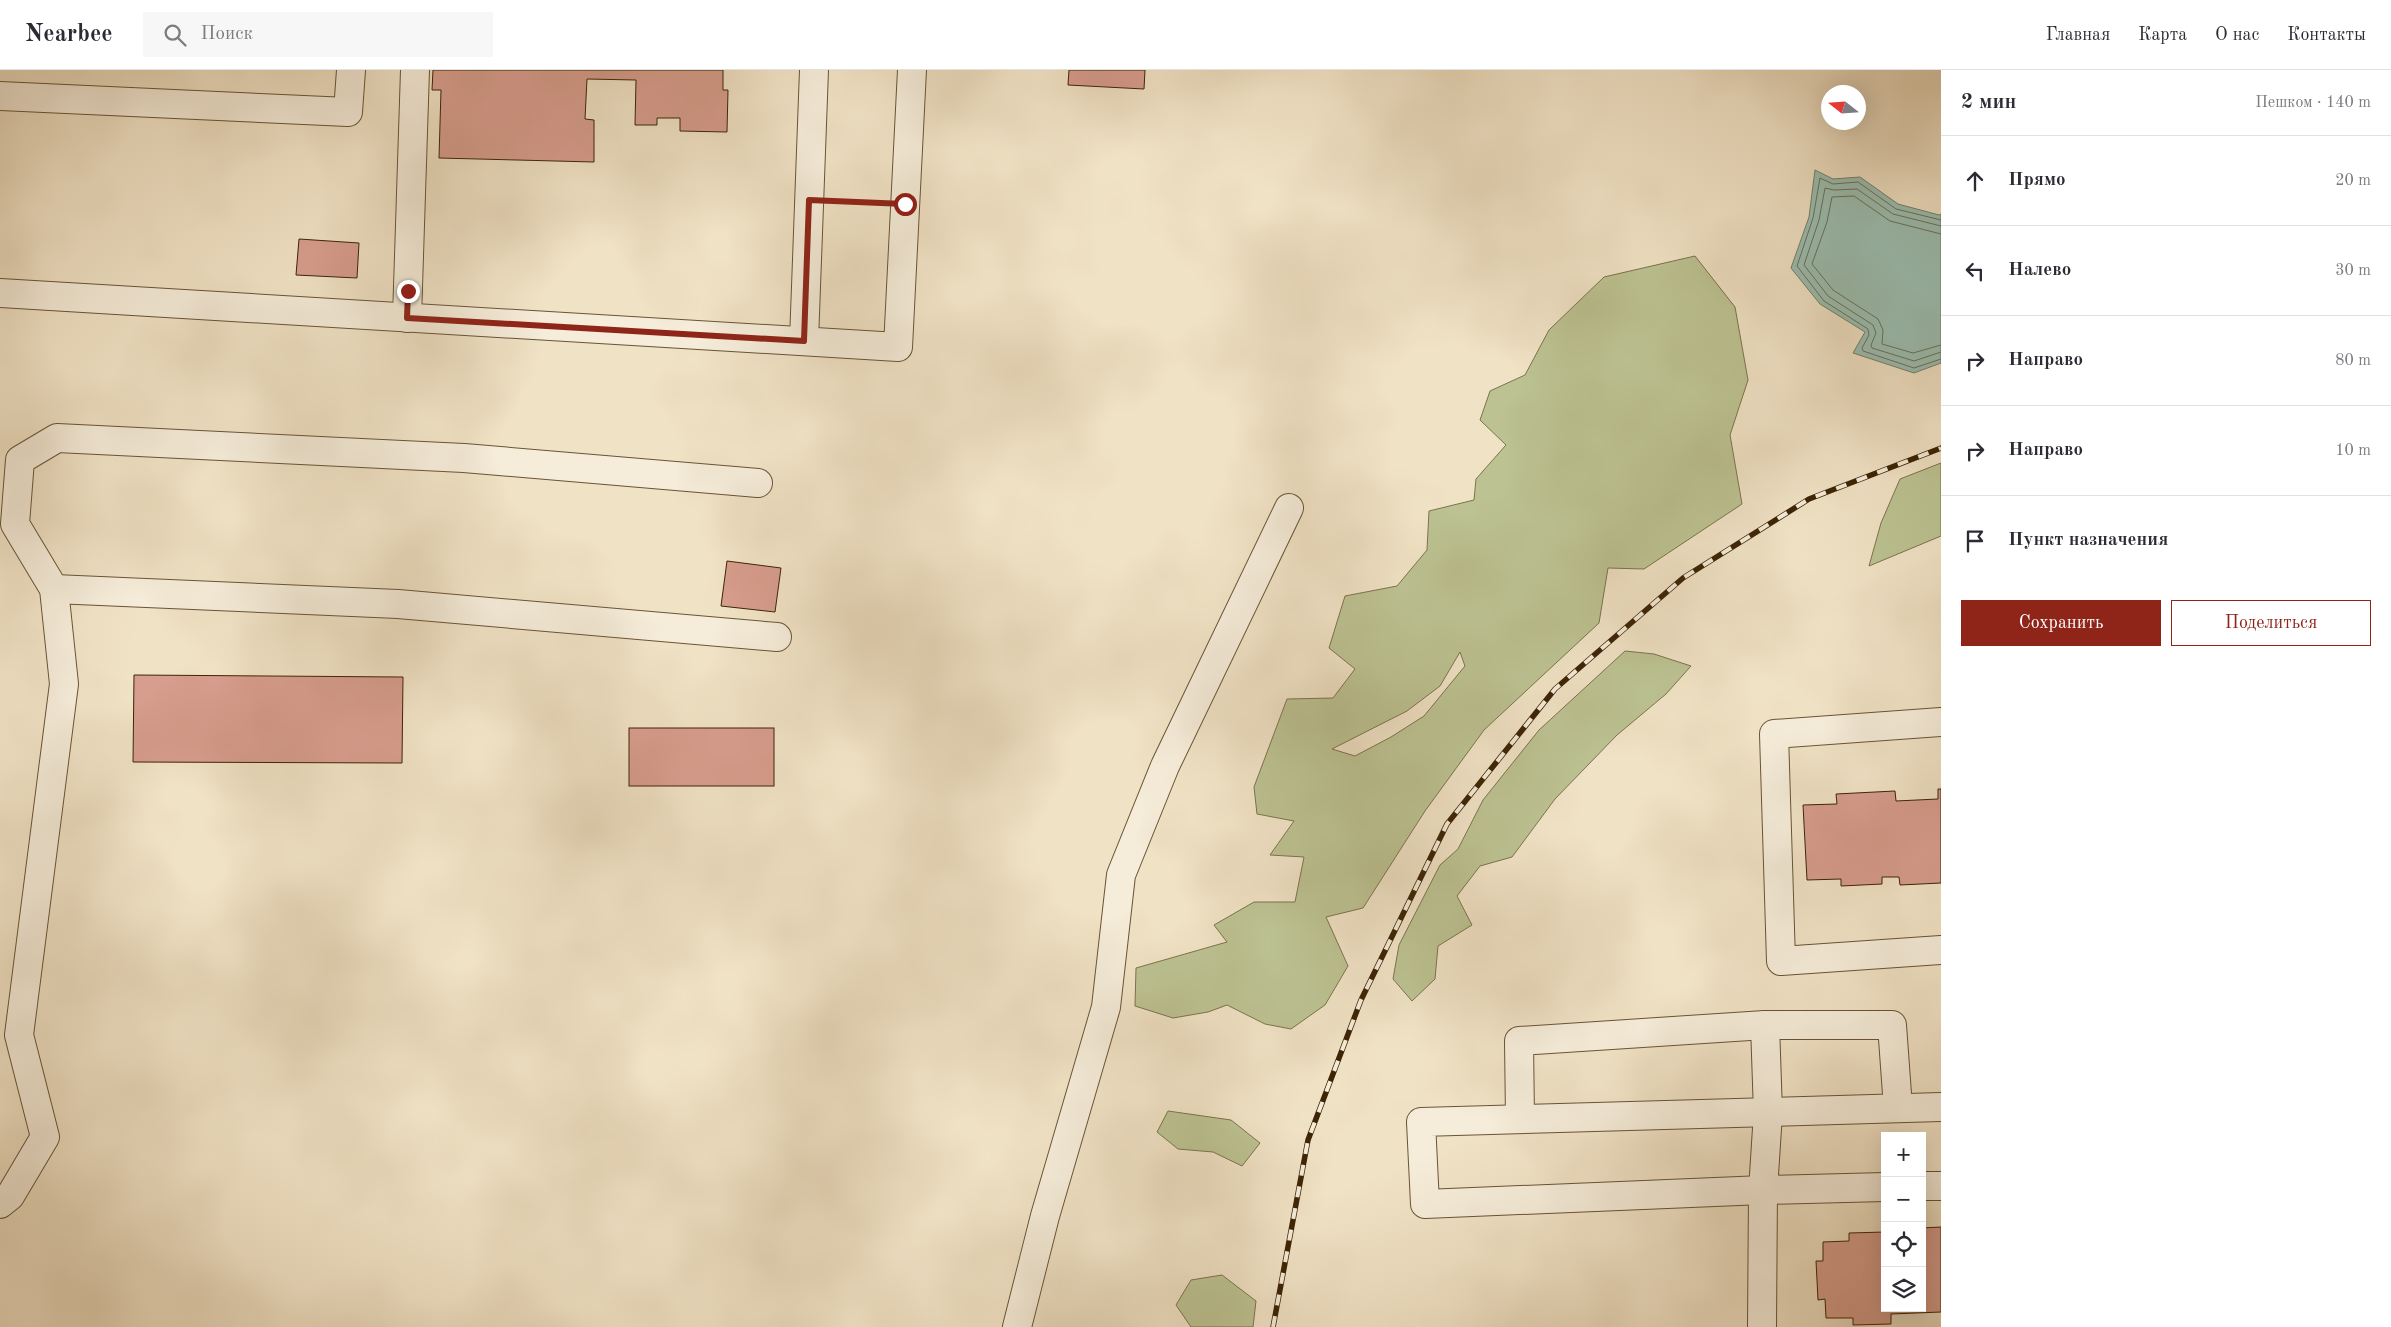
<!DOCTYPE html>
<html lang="ru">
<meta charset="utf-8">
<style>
:root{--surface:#fff;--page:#f7f7f7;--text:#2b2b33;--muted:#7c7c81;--line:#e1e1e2;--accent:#8f2418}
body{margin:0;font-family:"Old Standard TT",serif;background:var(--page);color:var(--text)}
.controls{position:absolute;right:15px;bottom:15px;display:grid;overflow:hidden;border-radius:0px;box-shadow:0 5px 20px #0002}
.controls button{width:45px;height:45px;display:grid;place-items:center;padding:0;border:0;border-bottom:1px solid var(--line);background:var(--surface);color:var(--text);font:25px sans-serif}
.compass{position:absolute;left:1821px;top:15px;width:45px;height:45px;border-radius:50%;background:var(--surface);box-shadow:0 5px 20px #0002;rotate:287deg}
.stop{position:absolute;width:15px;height:15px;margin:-11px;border:4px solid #8f2418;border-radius:50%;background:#fff}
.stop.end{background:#8f2418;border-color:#fff;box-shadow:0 1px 5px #0008}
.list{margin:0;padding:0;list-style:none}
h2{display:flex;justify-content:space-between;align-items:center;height:65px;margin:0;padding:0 20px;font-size:21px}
h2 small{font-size:16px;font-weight:400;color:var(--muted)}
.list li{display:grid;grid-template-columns:32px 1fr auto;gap:15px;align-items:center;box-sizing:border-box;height:90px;padding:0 20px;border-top:1px solid var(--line)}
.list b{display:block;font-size:19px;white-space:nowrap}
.list em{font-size:16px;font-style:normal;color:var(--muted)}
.actions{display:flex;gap:10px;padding:15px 20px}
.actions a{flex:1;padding:11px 0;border:1px solid var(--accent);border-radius:0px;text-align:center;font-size:18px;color:var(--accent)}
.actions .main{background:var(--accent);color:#fff}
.icon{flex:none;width:28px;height:28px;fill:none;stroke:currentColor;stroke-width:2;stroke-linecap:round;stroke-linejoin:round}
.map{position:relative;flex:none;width:1941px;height:1257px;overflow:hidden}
header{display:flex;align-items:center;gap:30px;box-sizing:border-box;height:70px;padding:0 25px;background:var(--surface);border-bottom:1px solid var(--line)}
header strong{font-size:24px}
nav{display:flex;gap:28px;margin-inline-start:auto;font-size:18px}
.search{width:350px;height:45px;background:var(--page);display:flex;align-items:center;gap:12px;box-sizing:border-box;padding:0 18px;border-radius:0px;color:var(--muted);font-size:19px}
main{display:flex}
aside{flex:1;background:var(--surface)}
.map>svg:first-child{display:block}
.green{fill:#bcc292;stroke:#7c734c;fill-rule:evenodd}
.water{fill:#9bbeb1;stroke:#75806c}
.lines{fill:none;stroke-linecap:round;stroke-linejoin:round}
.shore{stroke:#6c715b;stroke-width:1}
.building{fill:#d79d8d;stroke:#3c2405}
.minor-casing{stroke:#695435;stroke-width:30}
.path{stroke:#3c2405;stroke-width:3;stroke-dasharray:4 2.5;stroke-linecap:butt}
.minor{stroke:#f5ecd9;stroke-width:28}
.rail-casing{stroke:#3c2405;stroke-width:5.5}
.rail{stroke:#f5ecd9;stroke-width:4;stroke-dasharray:11;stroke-linecap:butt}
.route{stroke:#8f2418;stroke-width:6}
</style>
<header>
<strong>Nearbee</strong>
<div class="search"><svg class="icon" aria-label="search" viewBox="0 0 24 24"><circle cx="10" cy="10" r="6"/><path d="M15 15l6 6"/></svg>Поиск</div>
<nav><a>Главная</a><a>Карта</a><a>О нас</a><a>Контакты</a></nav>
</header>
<main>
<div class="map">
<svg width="1941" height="1257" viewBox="0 0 1941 1257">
<rect width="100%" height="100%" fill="#f0e2c5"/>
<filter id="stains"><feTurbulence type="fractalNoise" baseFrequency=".004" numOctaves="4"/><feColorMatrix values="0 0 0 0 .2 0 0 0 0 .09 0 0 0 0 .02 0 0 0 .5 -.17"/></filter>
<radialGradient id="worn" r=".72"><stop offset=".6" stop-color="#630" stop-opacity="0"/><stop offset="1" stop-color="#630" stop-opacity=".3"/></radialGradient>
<g class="green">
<path d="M 1695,186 L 1735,237 L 1748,310 L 1730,365 L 1742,434 L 1644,499 L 1608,498 L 1599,553 L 1484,660 L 1425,741 L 1363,838 L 1326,847 L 1348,896 L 1325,935 L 1291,959 L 1265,954 L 1227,935 L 1208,942 L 1173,948 L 1135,936 L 1136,898 L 1227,872 L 1214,855 L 1254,832 L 1295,832 L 1304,787 L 1270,785 L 1294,751 L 1257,744 L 1254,717 L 1287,629 L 1333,628 L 1355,599 L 1329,578 L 1345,526 L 1397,516 L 1427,480 L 1429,441 L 1474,430 L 1476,409 L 1506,375 L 1480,350 L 1490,321 L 1525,305 L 1549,260 L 1604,207 ZM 1460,582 L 1465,596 L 1424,646 L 1391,667 L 1355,686 L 1332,679 L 1407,641 L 1440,616 Z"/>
<path d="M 1941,393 L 1941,466 L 1869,496 L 1881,453 L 1900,409 Z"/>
<path d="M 1625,581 L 1654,584 L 1691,596 L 1666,624 L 1617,665 L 1555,729 L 1512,787 L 1480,796 L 1457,826 L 1472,855 L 1438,876 L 1435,909 L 1412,931 L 1393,909 L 1399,875 L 1440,795 L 1458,779 L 1483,730 L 1539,660 Z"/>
<path d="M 1168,1041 L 1231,1050 L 1260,1073 L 1242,1096 L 1213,1082 L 1178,1079 L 1157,1062 Z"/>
<path d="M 1222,1205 L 1256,1231 L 1253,1257 L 1191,1257 L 1176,1235 L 1191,1210 Z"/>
</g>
<path class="water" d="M 1815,100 L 1833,109 L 1860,107 L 1898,134 L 1939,145 L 1941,144 L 1941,293 L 1914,303 L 1853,283 L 1865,262 L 1820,234 L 1791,198 L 1809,147 Z"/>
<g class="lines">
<g class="shore">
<path d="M 1941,150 L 1896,139 L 1858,112 L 1833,114 L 1820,108 L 1813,148 L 1797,196 L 1824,231 L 1868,259 L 1869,265 L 1862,278 L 1863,281 L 1914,298 L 1941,289"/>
<path d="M 1941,156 L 1893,144 L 1857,119 L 1834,120 L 1825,118 L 1819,150 L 1804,195 L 1828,226 L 1873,255 L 1876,263 L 1871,275 L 1872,278 L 1914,291 L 1941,282"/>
<path d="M 1941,164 L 1890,151 L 1854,126 L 1832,127 L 1827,152 L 1812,194 L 1833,220 L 1878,249 L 1883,260 L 1882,274 L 1913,283 L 1941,275"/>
</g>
</g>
<g class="building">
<path d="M 433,0 L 723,0 L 723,20 L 728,20 L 727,62 L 680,61 L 680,48 L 657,48 L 657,55 L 635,55 L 636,10 L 587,9 L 585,49 L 594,50 L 594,92 L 439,88 L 441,20 L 432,20 Z"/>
<path d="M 1069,0 L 1145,0 L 1144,19 L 1068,15 Z"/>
<path d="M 299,169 L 359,173 L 357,208 L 296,205 Z"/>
<path d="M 727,491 L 781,498 L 775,542 L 721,536 Z"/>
<path d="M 134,605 L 403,607 L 402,693 L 133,692 Z"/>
<rect x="629" y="658" width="145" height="58"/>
<path d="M 1938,719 L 1941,719 L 1941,813 L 1900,815 L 1899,807 L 1882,807 L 1882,814 L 1841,816 L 1841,809 L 1807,810 L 1803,735 L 1837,734 L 1836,724 L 1895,721 L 1896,731 L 1938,729 Z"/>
<path d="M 1941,1157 L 1941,1242 L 1891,1244 L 1891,1254 L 1853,1255 L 1853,1248 L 1826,1248 L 1825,1229 L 1818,1230 L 1816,1191 L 1823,1191 L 1823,1172 L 1849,1171 L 1849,1163 L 1885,1162 L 1885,1238 L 1922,1238 L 1922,1158 Z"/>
</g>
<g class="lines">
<g class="minor-casing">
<g id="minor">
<path d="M 0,26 L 348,42 L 351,0"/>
<path d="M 0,223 L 898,277 L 912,0"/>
<path d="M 407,248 L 415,0"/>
<path d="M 804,271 L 814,0"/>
<path d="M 54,519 L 398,534 L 777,567"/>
<path d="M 1941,652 L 1774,664 L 1781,891 L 1941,880"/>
<path d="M 1520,1049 L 1519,971 L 1765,955 L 1892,955 L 1898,1038"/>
<path d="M 1922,1116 L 1941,1116"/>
<path d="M 1885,1117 L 1763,1120 L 1425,1134 L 1421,1052 L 1941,1037"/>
<path d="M 0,1134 L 10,1126 L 45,1067 L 19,965 L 64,614 L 54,519 L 15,454 L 20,390 L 57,368 L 464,388 L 758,413"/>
<path d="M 1017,1257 L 1045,1146 L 1106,937 L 1121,805 L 1165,696 L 1289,438"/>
<path d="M 1762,1257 L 1763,1120 L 1768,1043 L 1765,955"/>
</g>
</g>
<path class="path" d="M 841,132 L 874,133"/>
<use href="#minor" class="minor"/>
<g class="rail-casing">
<path id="rail" d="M 1273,1257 L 1308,1070 L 1361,930 L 1447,754 L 1555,619 L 1683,508 L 1809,429 L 1941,378"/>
</g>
<use href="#rail" class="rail"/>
</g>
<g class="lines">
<path class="route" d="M 408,221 L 407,248 L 804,271 L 809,130 L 905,134"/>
</g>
<rect width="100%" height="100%" filter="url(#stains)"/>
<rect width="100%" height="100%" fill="url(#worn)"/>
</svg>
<div class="controls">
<button>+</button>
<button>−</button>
<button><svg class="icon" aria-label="locate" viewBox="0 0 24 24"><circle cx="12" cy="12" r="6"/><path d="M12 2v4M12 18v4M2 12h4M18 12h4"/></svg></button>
<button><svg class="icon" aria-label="layers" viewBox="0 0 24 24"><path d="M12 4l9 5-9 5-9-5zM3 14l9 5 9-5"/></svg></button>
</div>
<svg class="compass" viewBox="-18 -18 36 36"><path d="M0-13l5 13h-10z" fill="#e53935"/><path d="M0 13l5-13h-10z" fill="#7c7c81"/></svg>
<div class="stop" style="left:905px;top:134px"></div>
<div class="stop end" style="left:408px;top:221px"></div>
</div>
<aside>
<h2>2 мин<small>Пешком · 140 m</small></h2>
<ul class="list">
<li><svg class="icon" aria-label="ahead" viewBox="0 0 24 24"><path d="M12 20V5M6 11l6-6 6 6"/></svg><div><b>Прямо</b></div><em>20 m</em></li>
<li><svg class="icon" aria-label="left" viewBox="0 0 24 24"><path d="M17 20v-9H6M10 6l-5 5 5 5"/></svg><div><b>Налево</b></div><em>30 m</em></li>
<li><svg class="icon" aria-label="right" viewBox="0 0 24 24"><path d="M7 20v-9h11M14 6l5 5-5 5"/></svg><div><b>Направо</b></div><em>80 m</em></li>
<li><svg class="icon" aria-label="right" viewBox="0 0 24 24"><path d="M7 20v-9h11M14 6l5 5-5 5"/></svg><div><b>Направо</b></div><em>10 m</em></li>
<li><svg class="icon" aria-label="arrive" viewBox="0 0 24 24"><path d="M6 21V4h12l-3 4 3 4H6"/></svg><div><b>Пункт назначения</b></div></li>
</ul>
<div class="actions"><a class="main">Сохранить</a><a>Поделиться</a></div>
</aside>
</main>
